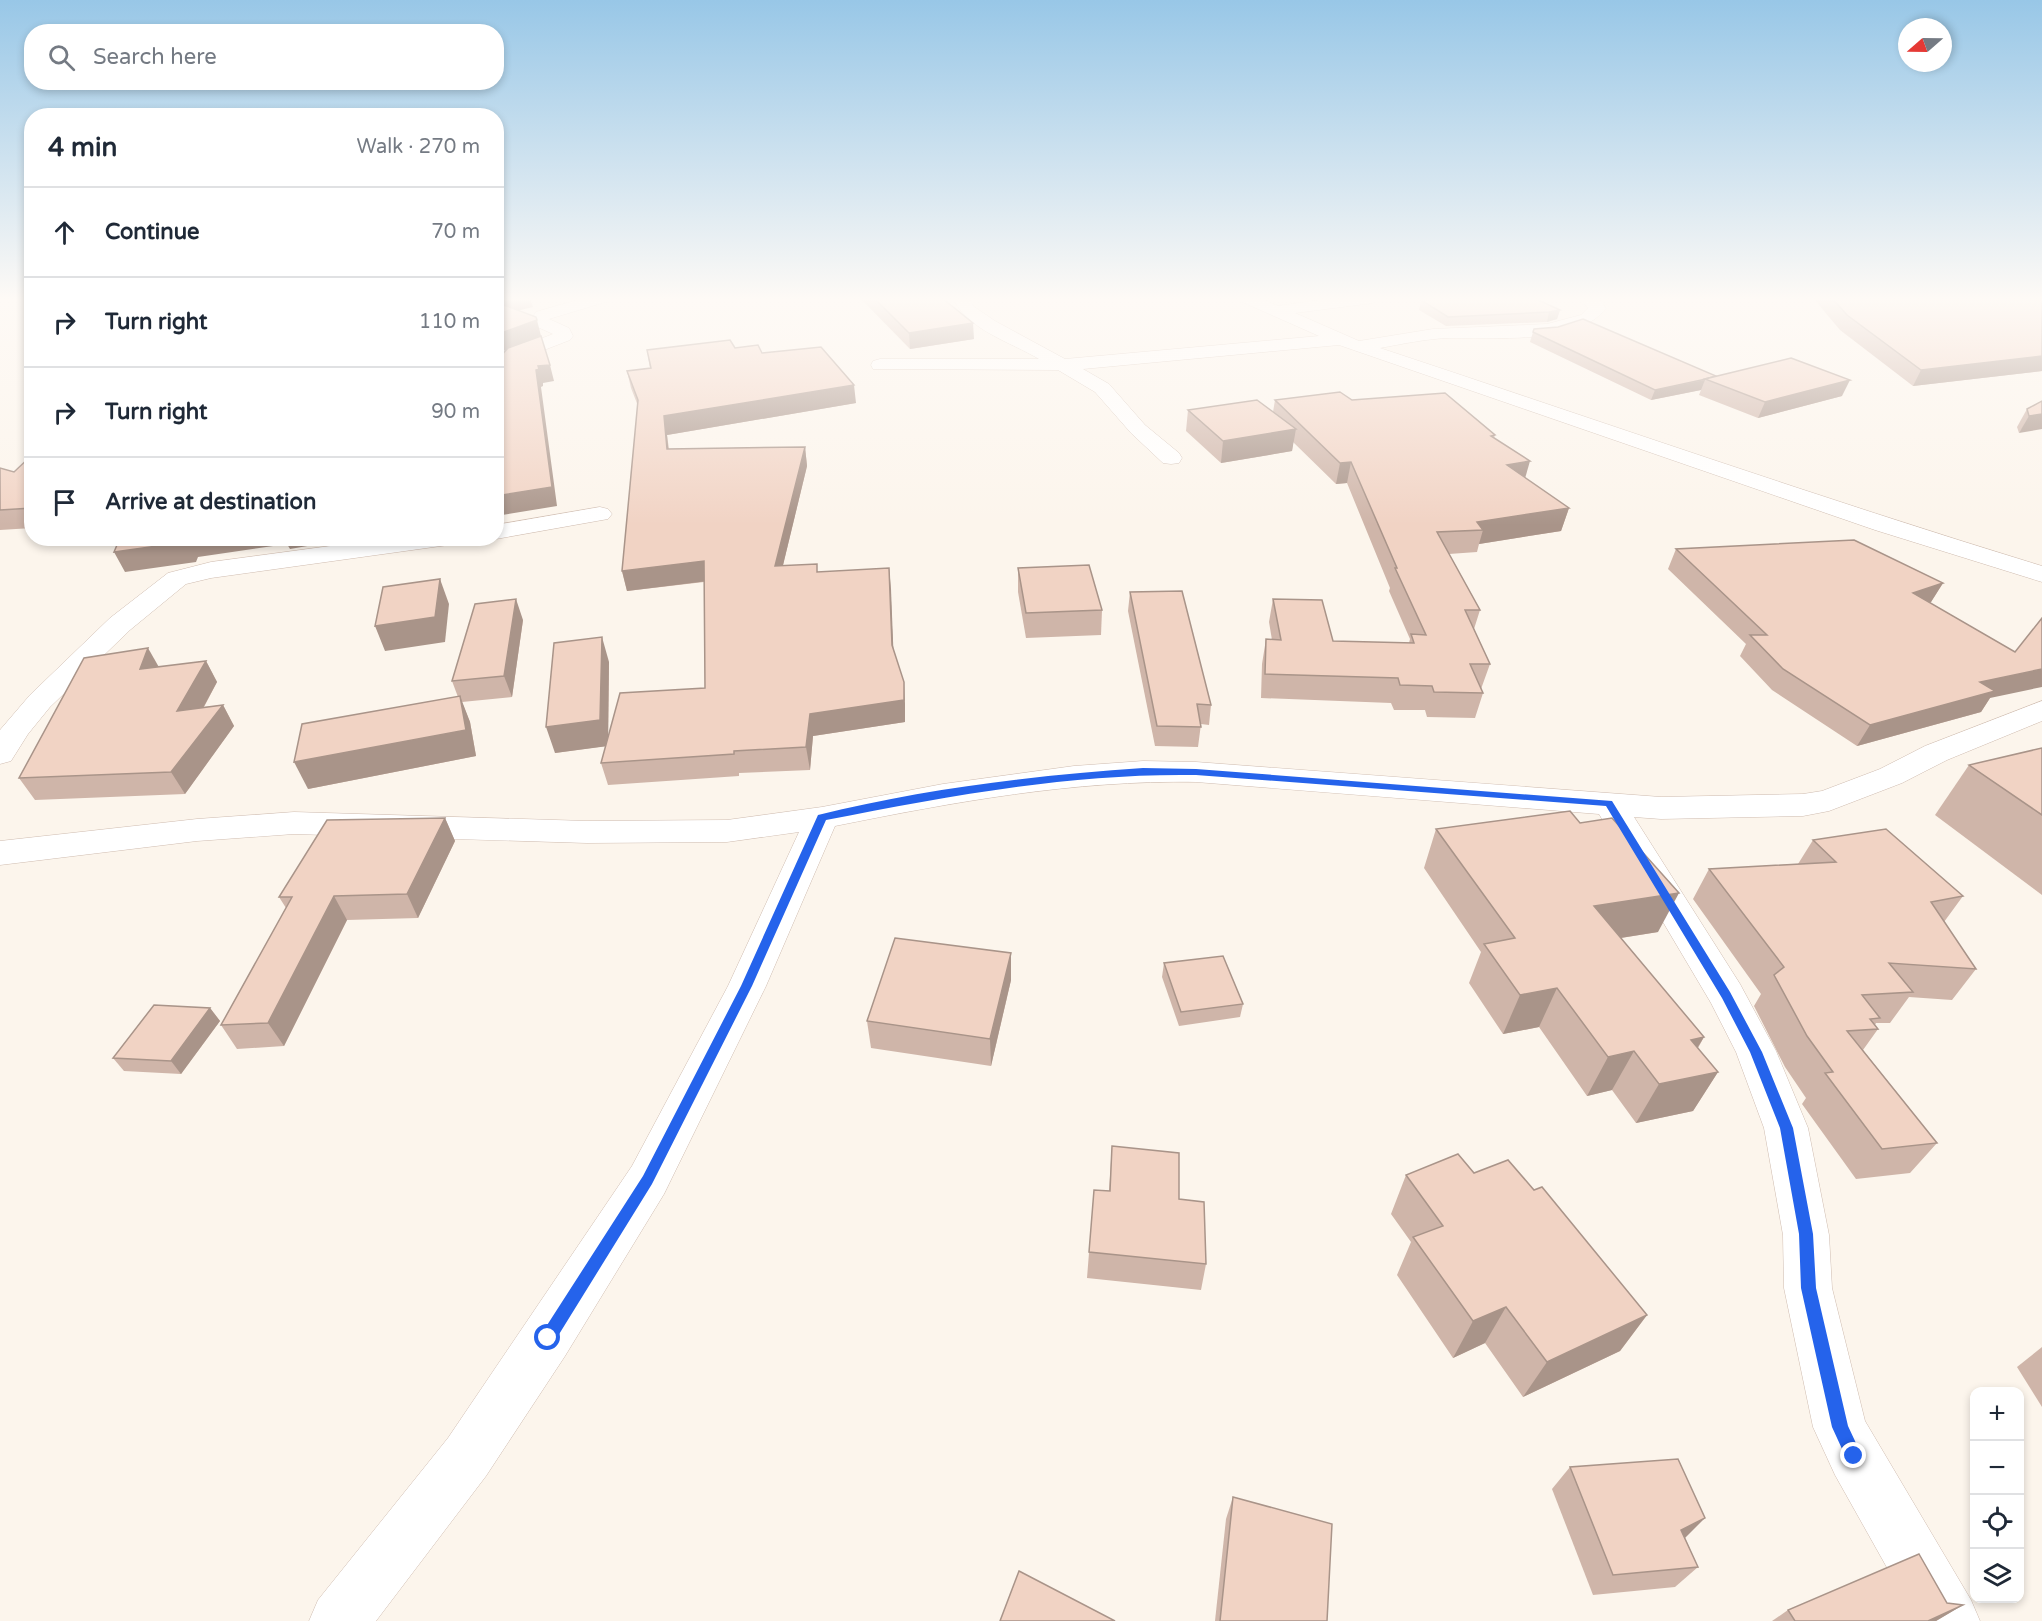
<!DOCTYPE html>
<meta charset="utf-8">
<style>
:root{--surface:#fff;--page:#f2f2f3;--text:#1f2937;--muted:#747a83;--line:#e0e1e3}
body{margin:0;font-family:"Varela Round",sans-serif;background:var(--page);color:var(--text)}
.controls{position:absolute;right:18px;bottom:18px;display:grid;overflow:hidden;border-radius:12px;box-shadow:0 3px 9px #0003}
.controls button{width:54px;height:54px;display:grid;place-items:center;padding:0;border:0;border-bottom:2px solid var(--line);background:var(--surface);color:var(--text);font:30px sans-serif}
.compass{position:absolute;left:1898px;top:18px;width:54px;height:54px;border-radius:50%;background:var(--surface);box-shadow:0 3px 9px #0003;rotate:250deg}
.stop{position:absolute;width:18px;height:18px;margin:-14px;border:4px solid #2563eb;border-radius:50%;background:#fff}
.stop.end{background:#2563eb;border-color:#fff;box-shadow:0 2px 6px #0008}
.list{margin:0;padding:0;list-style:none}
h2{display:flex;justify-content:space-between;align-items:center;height:78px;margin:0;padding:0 24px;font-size:26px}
h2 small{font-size:20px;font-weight:400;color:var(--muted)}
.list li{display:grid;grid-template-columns:39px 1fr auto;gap:18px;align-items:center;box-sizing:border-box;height:90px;padding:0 24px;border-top:2px solid var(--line)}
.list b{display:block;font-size:22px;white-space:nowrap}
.list em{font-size:20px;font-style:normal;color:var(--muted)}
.icon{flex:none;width:33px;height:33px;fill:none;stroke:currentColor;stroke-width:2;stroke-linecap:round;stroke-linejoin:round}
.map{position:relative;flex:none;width:2042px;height:1621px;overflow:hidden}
.search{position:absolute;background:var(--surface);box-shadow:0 3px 9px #0003;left:24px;top:24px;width:480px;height:66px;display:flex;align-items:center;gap:15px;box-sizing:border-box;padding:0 21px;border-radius:24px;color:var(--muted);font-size:22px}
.panel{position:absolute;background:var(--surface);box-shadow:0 3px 9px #0003;left:24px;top:108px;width:480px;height:438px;border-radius:24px}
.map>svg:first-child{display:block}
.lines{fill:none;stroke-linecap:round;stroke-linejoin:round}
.minor-casing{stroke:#cfbcb0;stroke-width:1}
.minor{fill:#fff;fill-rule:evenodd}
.wall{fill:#cfb5a9}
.shaded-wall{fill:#a99489}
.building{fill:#f1d3c4;stroke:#a99489;stroke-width:1.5}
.route{fill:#2563eb}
</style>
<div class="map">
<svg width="2042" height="1621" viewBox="0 0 2042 1621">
<rect width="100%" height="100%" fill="#fcf5ec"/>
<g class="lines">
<g class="minor-casing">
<g id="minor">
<path d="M 584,298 L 611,298 L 609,301 L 549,319 L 569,328 L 573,336 L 570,340 L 508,364 L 496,364 L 496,356 L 553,334 L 533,325 L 530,321 L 536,312 Z"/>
<path d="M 953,298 L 969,298 L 973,306 L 995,321 L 1065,359 L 1319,336 L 1240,301 L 1238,298 L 1260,298 L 1278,306 L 1334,298 L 1381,298 L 1373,303 L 1295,313 L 1359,341 L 1433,329 L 1547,324 L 1581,315 L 1588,308 L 1580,298 L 1598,298 L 1606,308 C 1579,346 1490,337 1448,338 C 1425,339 1402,344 1380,348 C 1600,421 1820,498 2042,566 L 2042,582 L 1875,530 L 1339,345 L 1083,369 L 1109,384 L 1145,425 L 1179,453 L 1182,458 L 1179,463 L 1171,464 L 1163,463 L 1131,433 L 1095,392 L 1058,370 L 873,369 L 871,365 L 873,361 L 880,359 L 1039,359 C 1011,342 967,330 953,298 Z"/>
<path d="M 600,507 L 608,509 L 612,514 L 608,519 L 496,539 L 493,538 L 496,538 L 496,525 Z"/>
<path d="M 390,538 L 460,538 L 457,543 L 448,545 L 211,578 L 186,584 L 130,630 L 50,707 L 28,734 L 11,761 L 0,764 L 0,730 L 30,695 L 110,618 L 168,573 L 211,562 Z"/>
<path d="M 2042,701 L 2042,721 L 1947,760 L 1902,783 L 1829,811 L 1803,816 L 1661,819 L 1634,817 L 1740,984 L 1776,1051 L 1808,1128 L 1829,1235 L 1832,1288 L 1865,1421 L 1971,1600 L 1980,1621 L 1917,1621 L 1835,1475 L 1813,1427 L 1784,1288 L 1783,1235 L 1764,1128 L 1736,1052 L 1711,1003 L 1599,814 L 1196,782 C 1074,780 954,802 835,826 L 766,986 L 664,1194 L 565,1356 L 486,1476 L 376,1621 L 309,1621 L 318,1600 L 448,1438 L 632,1166 L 728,986 L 799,832 L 727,842 L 587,843 L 294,834 L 197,841 L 0,865 L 0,841 L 197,819 L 294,812 L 587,821 L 727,820 L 822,807 L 943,784 L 1074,766 L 1143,761 L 1196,762 L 1661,797 L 1803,794 L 1822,791 L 1880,769 L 1925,746 Z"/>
</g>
</g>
<use href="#minor" class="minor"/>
</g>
<g class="wall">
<path d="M 860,298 L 942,298 L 974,339 L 910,349 Z"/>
<path d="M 1416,298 L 1534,298 L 1560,310 L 1557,319 L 1547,322 L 1446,326 L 1419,310 L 1421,301 Z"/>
<path d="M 1813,298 L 2042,298 L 2042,371 L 1913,386 L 1840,330 Z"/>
<path d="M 1533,332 L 1716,376 L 1842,396 L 1758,418 L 1699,395 L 1701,390 L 1651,400 L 1530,342 Z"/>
<path d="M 735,348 L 762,353 L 856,403 L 667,435 L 669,449 L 805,447 L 807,466 L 783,565 L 818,572 L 889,568 L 893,648 L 905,704 L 905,722 L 813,736 L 810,770 L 739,773 L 739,776 L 608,785 L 601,763 L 606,746 L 555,753 L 609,662 L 608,739 L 705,688 L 704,582 L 627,591 L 622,571 L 638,406 L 631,388 L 627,371 L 650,368 L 647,350 Z"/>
<path d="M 1275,400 L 1352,400 L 1495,435 L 1494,438 L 1525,478 L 1569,508 L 1561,531 L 1479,544 L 1477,552 L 1449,554 L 1480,610 L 1474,629 L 1490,664 L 1481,689 L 1483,693 L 1475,718 L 1427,717 L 1425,710 L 1394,710 L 1391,703 L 1261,698 L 1262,664 L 1266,639 L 1272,640 L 1269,622 L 1273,599 L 1333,641 L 1409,643 L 1410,639 L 1389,591 L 1390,588 L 1347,483 L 1336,484 L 1293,442 L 1292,451 L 1221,463 L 1186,431 L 1188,410 L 1273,412 Z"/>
<path d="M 2042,401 L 2019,433 L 2017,427 L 2027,409 Z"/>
<path d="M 32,455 L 32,528 L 0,530 L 0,468 L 14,472 Z"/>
<path d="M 1676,549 L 1943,583 L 1931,602 L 1930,603 L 2015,652 L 1990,698 L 1981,712 L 1857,746 L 1772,690 L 1740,656 L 1746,644 L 1668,569 Z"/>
<path d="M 1018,568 L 1102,610 L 1101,635 L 1026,638 L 1018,592 Z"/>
<path d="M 1130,592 L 1211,705 L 1209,725 L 1201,724 L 1198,747 L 1155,746 L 1128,611 Z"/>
<path d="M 523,620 L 512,697 L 462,702 L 470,722 L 476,756 L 308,789 L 458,697 L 452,681 Z"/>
<path d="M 206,661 L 217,682 L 204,707 L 223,705 L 234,726 L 185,794 L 35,800 L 19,778 Z"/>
<path d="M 2042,748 L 2042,895 L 1935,815 L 1969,765 Z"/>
<path d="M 445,818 L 455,841 L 418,918 L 347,920 L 284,1046 L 237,1049 L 221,1025 L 286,908 L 279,897 Z"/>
<path d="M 1436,829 L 1658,932 L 1621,938 L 1704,1037 L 1698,1048 L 1718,1072 L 1693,1111 L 1636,1123 L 1612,1090 L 1587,1096 L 1539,1027 L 1503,1034 L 1469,983 L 1481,952 L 1424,868 Z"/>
<path d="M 1813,840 L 1963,896 L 1944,922 L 1976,969 L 1952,1000 L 1909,997 L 1890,1023 L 1876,1023 L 1875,1025 L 1878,1029 L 1863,1050 L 1937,1143 L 1910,1173 L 1856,1179 L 1802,1104 L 1806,1098 L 1785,1067 L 1754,1006 L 1761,994 L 1693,899 L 1709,869 L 1798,864 Z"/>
<path d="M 1011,953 L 1011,980 L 991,1066 L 871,1048 L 867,1021 Z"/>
<path d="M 1164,963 L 1243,1004 L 1240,1017 L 1179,1026 L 1162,977 Z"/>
<path d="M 210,1008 L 220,1021 L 181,1074 L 124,1071 L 113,1058 Z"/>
<path d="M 1112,1146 L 1179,1199 L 1206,1264 L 1201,1290 L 1087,1278 L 1094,1190 L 1109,1191 Z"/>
<path d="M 1474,1173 L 1534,1190 L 1647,1315 L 1620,1351 L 1523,1397 L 1485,1343 L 1453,1358 L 1397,1275 L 1411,1242 L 1391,1214 L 1406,1175 Z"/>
<path d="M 2042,1347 L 2042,1407 L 2017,1367 Z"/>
<path d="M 1570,1467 L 1685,1538 L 1698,1567 L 1675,1587 L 1593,1595 L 1552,1489 Z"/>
<path d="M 1233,1497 L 1327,1621 L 1215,1621 L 1226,1519 Z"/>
<path d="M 1963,1605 L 1936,1621 L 1772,1621 L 1788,1610 Z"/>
</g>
<g class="shaded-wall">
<path d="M 500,298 L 530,298 L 533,307 L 496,316 L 496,299 Z"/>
<path d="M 1560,310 L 1557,319 L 1547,322 L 1549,312 Z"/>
<path d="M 537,320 L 541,336 L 498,353 L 496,360 L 496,335 Z"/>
<path d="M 973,323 L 974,339 L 910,349 L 909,333 Z"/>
<path d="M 2042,356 L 2042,371 L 1913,386 L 1921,370 Z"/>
<path d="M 550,365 L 554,381 L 543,383 L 543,386 L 541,387 L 557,506 L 496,516 L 496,496 L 536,370 L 538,366 Z"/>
<path d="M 1705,380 L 1701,390 L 1651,400 L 1655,390 Z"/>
<path d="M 1850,380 L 1842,396 L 1758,418 L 1765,402 Z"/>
<path d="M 854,385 L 856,403 L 667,435 L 670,468 L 667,449 L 664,416 Z"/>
<path d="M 2042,414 L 2042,429 L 2019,433 L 2029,416 Z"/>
<path d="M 1296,429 L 1292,451 L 1221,463 L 1223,441 Z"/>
<path d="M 805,447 L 807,466 L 778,586 L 775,566 Z"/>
<path d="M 1530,461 L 1524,482 L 1507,465 Z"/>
<path d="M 1351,462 L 1347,483 L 1336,484 L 1340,463 Z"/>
<path d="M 1569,508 L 1561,531 L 1479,544 L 1483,530 L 1477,522 Z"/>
<path d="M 187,538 L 354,538 L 290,549 L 287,544 L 198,557 L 196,562 L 125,572 L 114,552 Z"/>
<path d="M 704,561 L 708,581 L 627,591 L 622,571 Z"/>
<path d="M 889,568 L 891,589 L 894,666 L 892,645 Z"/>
<path d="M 440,579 L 449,604 L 445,642 L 385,651 L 375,626 Z"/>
<path d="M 1943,583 L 1931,602 L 1901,613 L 1913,593 Z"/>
<path d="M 516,599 L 523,620 L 512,697 L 504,676 Z"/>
<path d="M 602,637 L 609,662 L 608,746 L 555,753 L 546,727 Z"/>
<path d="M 148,648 L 160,669 L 140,669 Z"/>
<path d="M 206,661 L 217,682 L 190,732 L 177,711 Z"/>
<path d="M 2042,669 L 2042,687 L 1990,698 L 1981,712 L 1857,746 L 1870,725 L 1980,682 Z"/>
<path d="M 904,682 L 905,704 L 905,722 L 813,736 L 810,770 L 806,747 L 810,714 Z"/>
<path d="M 460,696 L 470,722 L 476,756 L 308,789 L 294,762 Z"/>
<path d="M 223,705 L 234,726 L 185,794 L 171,772 Z"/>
<path d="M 445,818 L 455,841 L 418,918 L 407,894 Z"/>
<path d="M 1679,893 L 1658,932 L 1576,945 L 1594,906 Z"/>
<path d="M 334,896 L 347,920 L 284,1046 L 268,1023 Z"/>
<path d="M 1011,953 L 1011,980 L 991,1066 L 990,1039 Z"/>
<path d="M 1557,988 L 1539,1027 L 1503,1034 L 1520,995 Z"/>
<path d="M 210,1008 L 220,1021 L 181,1074 L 171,1061 Z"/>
<path d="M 1704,1037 L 1680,1076 L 1691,1040 Z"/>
<path d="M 1634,1051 L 1612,1090 L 1587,1096 L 1608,1057 Z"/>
<path d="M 1718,1072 L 1693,1111 L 1636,1123 L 1659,1084 Z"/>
<path d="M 1506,1307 L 1485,1343 L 1453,1358 L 1473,1321 Z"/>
<path d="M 1647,1315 L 1620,1351 L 1523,1397 L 1547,1362 Z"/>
<path d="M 1705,1518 L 1683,1540 L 1681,1530 Z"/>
<path d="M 1963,1605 L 1936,1621 L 1928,1621 Z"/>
</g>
<g class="building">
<path d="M 874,298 L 942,298 L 973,323 L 909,333 Z"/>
<path d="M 1432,298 L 1534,298 L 1560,310 L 1549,312 L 1448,317 L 1421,300 L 1434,299 Z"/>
<path d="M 1832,298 L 2042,298 L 2042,356 L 1921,370 L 1847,315 Z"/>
<path d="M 496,302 L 536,317 L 537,320 L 496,335 Z"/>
<path d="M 1583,319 L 1716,376 L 1705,379 L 1706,379 L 1655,390 L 1533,332 L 1534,329 L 1558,327 Z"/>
<path d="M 541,336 L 550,365 L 538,366 L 539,369 L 536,370 L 552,487 L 496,496 L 496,358 L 499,358 L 508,348 Z"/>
<path d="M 730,340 L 735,348 L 758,345 L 762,353 L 821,347 L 854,385 L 664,416 L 667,449 L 805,447 L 775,566 L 817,564 L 817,572 L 889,568 L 892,645 L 904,682 L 904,700 L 810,714 L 806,747 L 734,751 L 734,754 L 601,763 L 620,693 L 705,688 L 704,561 L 622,571 L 638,400 L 627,371 L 651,368 L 647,350 Z"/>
<path d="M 1791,358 L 1850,380 L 1765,402 L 1705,379 Z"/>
<path d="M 1340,392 L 1352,400 L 1445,393 L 1495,435 L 1491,436 L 1530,461 L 1507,465 L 1569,508 L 1477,522 L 1483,530 L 1437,532 L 1480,610 L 1465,610 L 1490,664 L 1470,664 L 1483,693 L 1434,692 L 1432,686 L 1400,685 L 1398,678 L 1265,674 L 1266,639 L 1281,640 L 1273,599 L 1322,600 L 1333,641 L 1414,643 L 1411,634 L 1426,635 L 1395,568 L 1397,568 L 1351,462 L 1340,463 L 1275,400 Z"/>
<path d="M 1257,400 L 1296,429 L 1223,441 L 1188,410 Z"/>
<path d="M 2042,401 L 2042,414 L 2029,416 L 2027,409 Z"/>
<path d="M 32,455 L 32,508 L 0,510 L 0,468 L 14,472 Z"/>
<path d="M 120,538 L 187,538 L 186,542 L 114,552 Z"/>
<path d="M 1854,540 L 1943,583 L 1913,593 L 2015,652 L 2042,618 L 2042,669 L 1980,682 L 1995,691 L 1870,725 L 1783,669 L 1750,635 L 1767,635 L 1676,549 Z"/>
<path d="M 1089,565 L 1102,610 L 1026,613 L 1018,568 Z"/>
<path d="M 440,579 L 435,617 L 375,626 L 383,587 Z"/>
<path d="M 1182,591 L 1211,705 L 1197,704 L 1201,727 L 1157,726 L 1130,592 Z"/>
<path d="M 516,599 L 504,676 L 452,681 L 475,604 Z"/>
<path d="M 602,637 L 600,720 L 546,727 L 554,643 Z"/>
<path d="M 148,648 L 140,669 L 206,661 L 177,711 L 223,705 L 171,772 L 19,778 L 84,658 Z"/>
<path d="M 460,696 L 466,730 L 294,762 L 302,724 Z"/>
<path d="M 2042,748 L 2042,815 L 1969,765 Z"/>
<path d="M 1570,811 L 1580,823 L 1612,818 L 1679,893 L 1594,906 L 1704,1037 L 1691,1040 L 1718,1072 L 1659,1084 L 1634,1051 L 1608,1057 L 1557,988 L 1520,995 L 1484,944 L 1515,938 L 1436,829 Z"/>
<path d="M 445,818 L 407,894 L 334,896 L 268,1023 L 221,1025 L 292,897 L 279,897 L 327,820 Z"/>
<path d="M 1886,829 L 1963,896 L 1931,902 L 1976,969 L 1889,963 L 1913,992 L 1862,995 L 1880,1018 L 1870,1019 L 1878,1029 L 1847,1031 L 1937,1143 L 1882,1149 L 1825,1073 L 1833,1072 L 1807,1036 L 1774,975 L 1784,967 L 1709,869 L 1836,862 L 1813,840 Z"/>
<path d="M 895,938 L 1011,953 L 990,1039 L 867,1021 Z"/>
<path d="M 1223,956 L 1243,1004 L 1181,1012 L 1164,963 Z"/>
<path d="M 154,1005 L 210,1008 L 171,1061 L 113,1058 Z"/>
<path d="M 1112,1146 L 1179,1153 L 1179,1199 L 1204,1202 L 1206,1264 L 1089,1252 L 1094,1190 L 1110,1191 Z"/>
<path d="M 1458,1154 L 1474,1173 L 1508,1160 L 1534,1190 L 1542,1187 L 1647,1315 L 1547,1362 L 1506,1307 L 1473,1321 L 1413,1237 L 1443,1226 L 1406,1175 Z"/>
<path d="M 1678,1459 L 1705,1518 L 1681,1530 L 1698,1567 L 1613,1575 L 1570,1467 Z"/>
<path d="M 1233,1497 L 1332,1524 L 1327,1621 L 1220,1621 Z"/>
<path d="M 1919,1554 L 1947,1603 L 1963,1605 L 1928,1621 L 1795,1621 L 1788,1610 Z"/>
<path d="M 1019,1571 L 1115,1621 L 1000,1621 Z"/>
</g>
<linearGradient id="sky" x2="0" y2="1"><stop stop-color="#98c7e7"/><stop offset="0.57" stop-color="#fefaf6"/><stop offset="1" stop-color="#fefaf6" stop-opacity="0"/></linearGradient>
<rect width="2042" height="525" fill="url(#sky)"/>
<path class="route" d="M 1143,768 L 1196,769 L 1612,801 L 1730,992 L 1762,1052 L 1793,1128 L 1813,1234 L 1816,1288 L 1848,1426 L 1862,1456 L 1859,1462 L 1854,1464 L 1848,1462 L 1832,1427 L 1801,1288 L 1799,1234 L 1780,1128 L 1750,1052 L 1722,998 L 1606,806 L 1196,775 C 1071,773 948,796 826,820 L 752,986 L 652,1184 L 553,1344 L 548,1346 L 542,1344 L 540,1338 L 542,1333 L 643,1176 L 741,986 L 818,815 C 921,789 1037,775 1143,768 Z"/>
</svg>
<div class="controls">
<button>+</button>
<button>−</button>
<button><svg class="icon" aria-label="locate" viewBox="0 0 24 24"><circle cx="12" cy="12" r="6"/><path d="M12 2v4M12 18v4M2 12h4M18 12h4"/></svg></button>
<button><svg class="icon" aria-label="layers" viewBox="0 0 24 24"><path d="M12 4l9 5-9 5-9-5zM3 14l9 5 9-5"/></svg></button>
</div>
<svg class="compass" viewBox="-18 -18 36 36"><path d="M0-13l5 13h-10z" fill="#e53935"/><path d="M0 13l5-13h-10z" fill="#747a83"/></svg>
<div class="stop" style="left:548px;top:1338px"></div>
<div class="stop end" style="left:1854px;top:1456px"></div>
<div class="search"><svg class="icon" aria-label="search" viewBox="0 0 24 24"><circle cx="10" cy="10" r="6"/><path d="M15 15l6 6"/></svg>Search here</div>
<section class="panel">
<h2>4 min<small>Walk · 270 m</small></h2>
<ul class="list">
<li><svg class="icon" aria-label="ahead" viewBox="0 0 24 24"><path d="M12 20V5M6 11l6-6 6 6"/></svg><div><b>Continue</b></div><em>70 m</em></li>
<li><svg class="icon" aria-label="right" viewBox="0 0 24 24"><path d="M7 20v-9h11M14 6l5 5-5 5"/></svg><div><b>Turn right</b></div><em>110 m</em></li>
<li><svg class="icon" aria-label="right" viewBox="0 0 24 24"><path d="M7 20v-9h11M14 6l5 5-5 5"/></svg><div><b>Turn right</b></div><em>90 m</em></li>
<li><svg class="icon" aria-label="arrive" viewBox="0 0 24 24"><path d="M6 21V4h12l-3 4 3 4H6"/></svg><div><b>Arrive at destination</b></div></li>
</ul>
</section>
</div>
